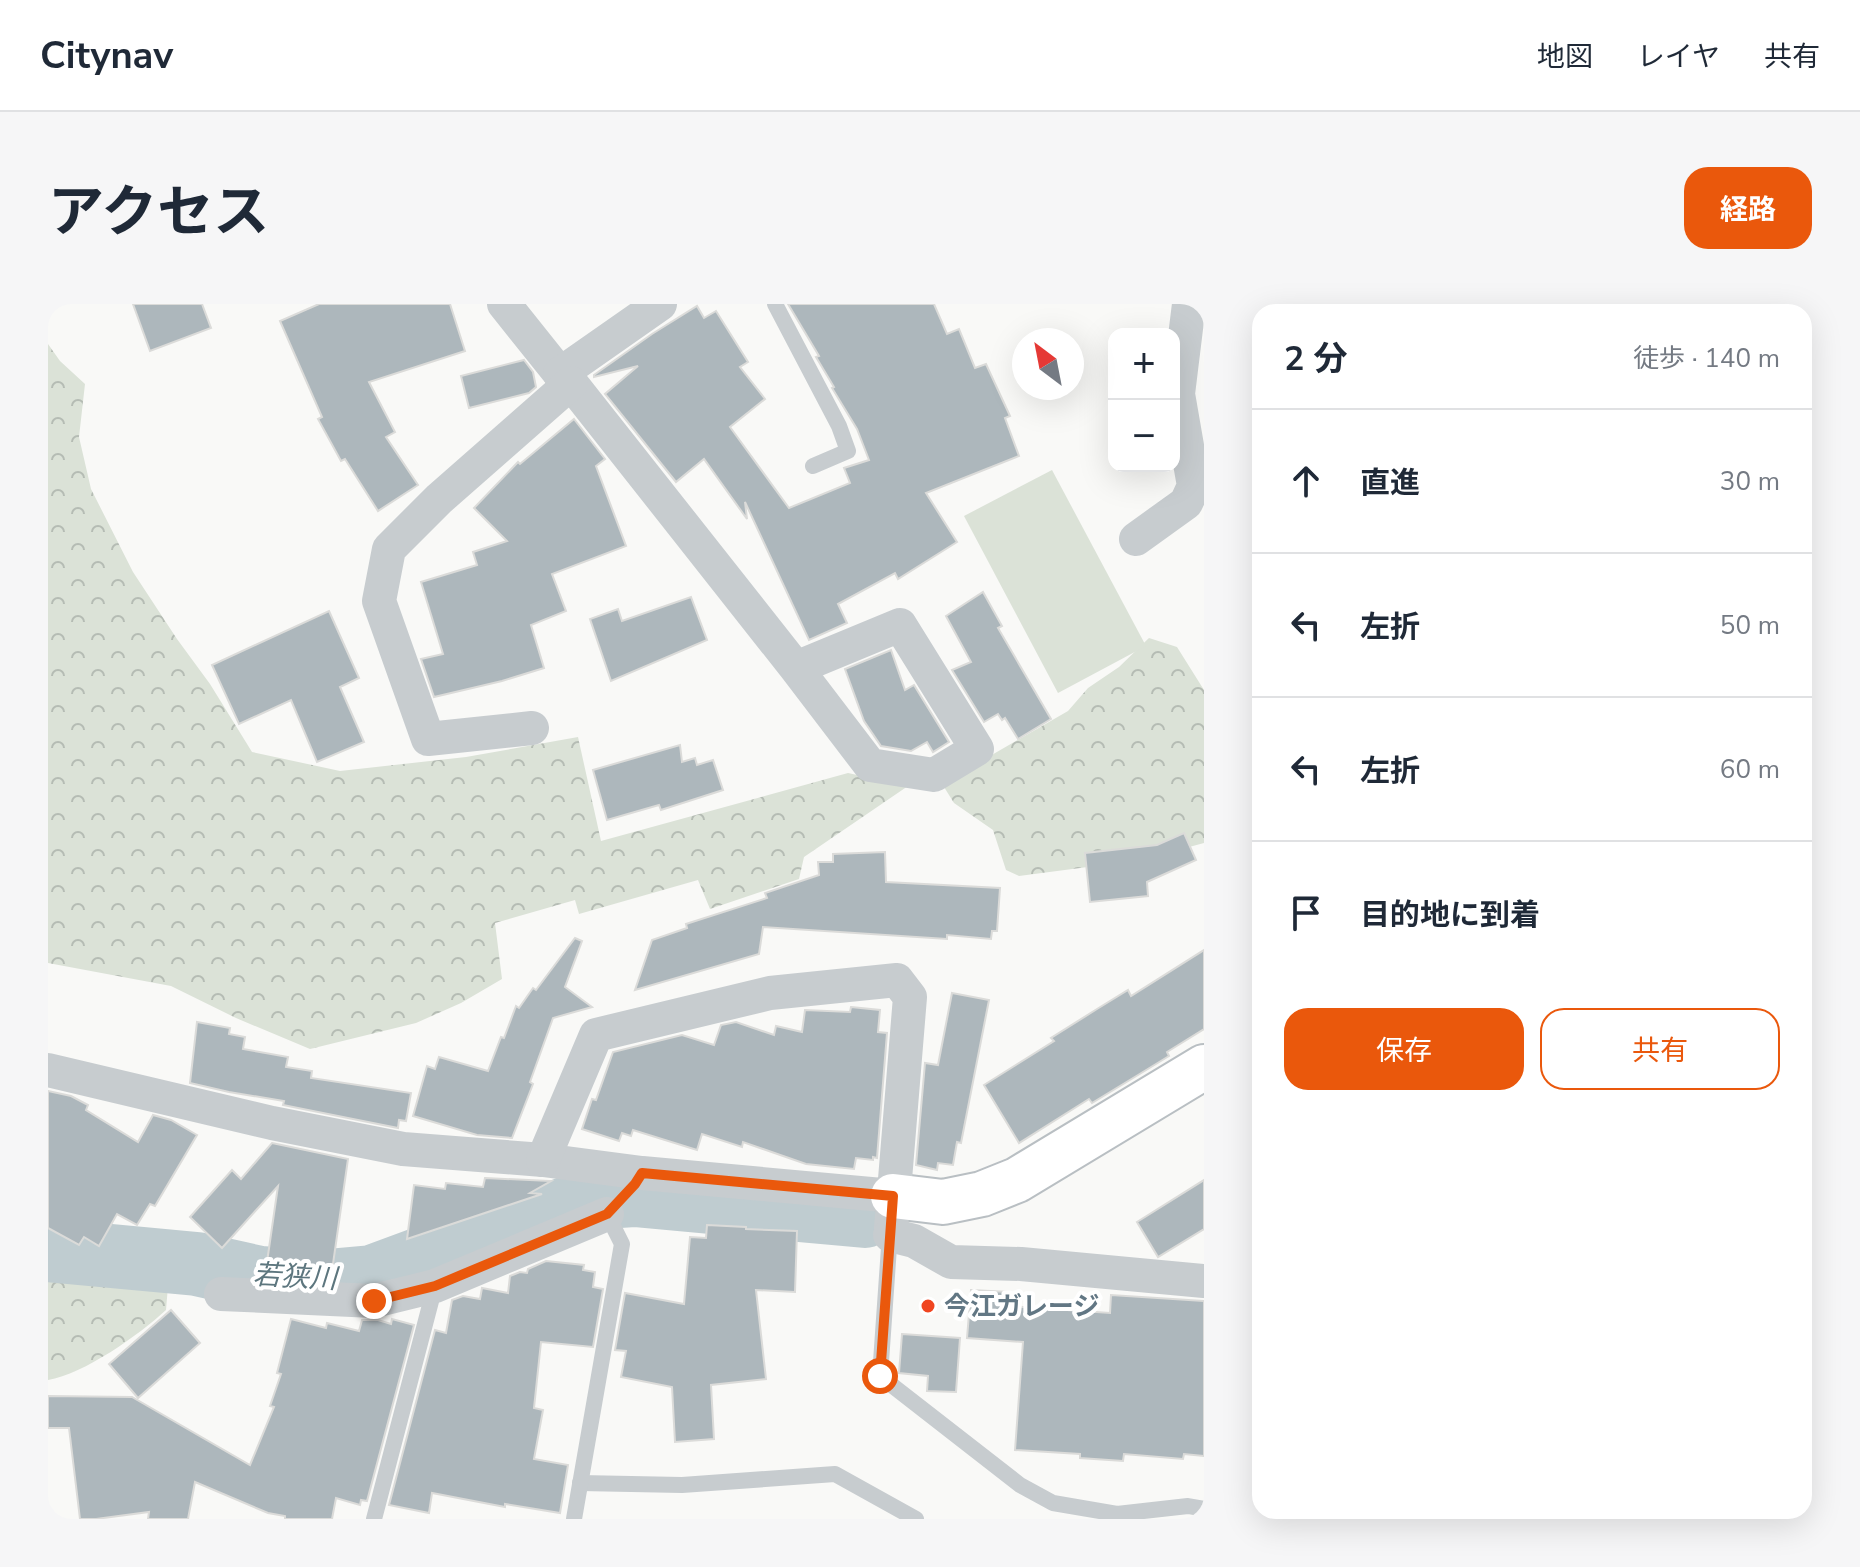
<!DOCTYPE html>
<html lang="ja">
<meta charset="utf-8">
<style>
:root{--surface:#fff;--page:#f6f6f7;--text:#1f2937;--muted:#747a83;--line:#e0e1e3;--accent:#ea580c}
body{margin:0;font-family:"Nunito Sans","Noto Sans JP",sans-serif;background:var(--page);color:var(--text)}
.controls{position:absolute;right:24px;top:24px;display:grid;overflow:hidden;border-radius:16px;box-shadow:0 8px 32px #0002}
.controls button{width:72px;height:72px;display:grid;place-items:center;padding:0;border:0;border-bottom:2px solid var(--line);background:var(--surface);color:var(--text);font:40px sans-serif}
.compass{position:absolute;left:964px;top:24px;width:72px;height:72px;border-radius:50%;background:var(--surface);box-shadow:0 8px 32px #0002;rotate:328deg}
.stop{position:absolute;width:24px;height:24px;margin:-18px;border:6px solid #ea580c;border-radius:50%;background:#fff}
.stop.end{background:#ea580c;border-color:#fff;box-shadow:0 2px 8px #0008}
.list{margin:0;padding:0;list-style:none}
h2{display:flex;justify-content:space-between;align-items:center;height:104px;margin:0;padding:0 32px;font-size:34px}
h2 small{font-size:26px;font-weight:400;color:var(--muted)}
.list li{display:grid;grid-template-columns:52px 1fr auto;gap:24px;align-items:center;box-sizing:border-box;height:144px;padding:0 32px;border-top:2px solid var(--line)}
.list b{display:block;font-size:30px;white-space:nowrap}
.list em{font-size:26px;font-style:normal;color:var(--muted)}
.actions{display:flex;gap:16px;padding:24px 32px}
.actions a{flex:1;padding:18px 0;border:2px solid var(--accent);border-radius:24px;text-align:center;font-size:28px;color:var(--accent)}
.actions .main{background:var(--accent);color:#fff}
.icon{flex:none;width:44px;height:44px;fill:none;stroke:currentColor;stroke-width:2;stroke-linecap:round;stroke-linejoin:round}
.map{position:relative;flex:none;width:1156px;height:1215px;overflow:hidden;border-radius:24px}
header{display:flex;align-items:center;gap:48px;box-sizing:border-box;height:112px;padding:0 40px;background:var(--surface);border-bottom:2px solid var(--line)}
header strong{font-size:38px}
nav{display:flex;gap:44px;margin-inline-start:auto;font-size:28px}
.intro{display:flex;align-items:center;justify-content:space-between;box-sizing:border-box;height:192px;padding:0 48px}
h1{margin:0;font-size:56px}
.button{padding:20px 36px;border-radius:24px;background:var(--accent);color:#fff;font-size:28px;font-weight:700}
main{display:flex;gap:48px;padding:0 48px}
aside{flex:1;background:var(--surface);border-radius:24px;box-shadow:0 8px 32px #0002}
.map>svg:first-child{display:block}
.forest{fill:url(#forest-crowns)}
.pitch{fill:#dbe2d7}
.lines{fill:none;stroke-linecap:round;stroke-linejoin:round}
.river{stroke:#bfccd0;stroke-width:64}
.building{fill:#adb7bc;stroke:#dbdbd9;stroke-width:2}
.secondary-casing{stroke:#b9bfc3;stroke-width:48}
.lane{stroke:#c7cccf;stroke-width:16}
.street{stroke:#c7cccf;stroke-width:34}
.secondary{stroke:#fff;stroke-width:44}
.route{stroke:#ea580c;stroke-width:10}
.poi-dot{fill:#f04520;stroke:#fff;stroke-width:3}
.labels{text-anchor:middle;stroke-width:8;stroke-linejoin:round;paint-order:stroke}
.poi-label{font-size:26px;font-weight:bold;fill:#627784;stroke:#fff;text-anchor:start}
.water-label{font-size:28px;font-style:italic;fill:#5d767e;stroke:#fff}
</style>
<header>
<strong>Citynav</strong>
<nav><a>地図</a><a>レイヤ</a><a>共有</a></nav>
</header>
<div class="intro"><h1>アクセス</h1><a class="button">経路</a></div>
<main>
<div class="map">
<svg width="1156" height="1215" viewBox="0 0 1156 1215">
<defs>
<pattern id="forest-crowns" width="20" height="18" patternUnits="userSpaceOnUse" patternTransform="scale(2)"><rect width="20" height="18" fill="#dbe2d7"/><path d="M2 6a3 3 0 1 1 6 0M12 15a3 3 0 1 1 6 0" fill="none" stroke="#b5bcb4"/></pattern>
</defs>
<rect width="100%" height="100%" fill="#f9f9f7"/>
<g class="forest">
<path d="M 0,40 L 12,57 L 37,80 L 31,133 L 43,185 L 85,268 L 129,335 L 162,380 L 204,448 L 292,467 L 418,453 L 530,433 L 553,537 L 800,469 L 860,482 L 756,553 L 751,575 L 662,605 L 650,576 L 531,610 L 527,596 L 447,619 L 454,675 L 413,699 L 368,719 L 262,745 L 188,714 L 123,682 L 0,659 Z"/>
<path d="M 1101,334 L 1129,343 L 1156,386 L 1156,539 L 1093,556 L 971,572 L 958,566 L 945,526 L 906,499 L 896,483 L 942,452 L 1020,407 L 1040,384 L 1071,363 Z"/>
<path d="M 0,948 L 9,951 L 104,967 L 120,982 L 118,1006 C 91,1031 36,1070 0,1076 Z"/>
</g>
<path class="pitch" d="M 1004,166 L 1098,342 L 1010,389 L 916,212 Z"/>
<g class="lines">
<path class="river" d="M 0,946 L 149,960 L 212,974 L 268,978 L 324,973 L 454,925 L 492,915 L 535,898 L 555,893 L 586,891 L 817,912"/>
</g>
<g class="building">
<path d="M 85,0 L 154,0 L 163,24 L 102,47 Z"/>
<path d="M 271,0 L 402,0 L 417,47 L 321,78 L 347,128 L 338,133 L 370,181 L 330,207 L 297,155 L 293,157 L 270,115 L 274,113 L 232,17 Z"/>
<path d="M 740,0 L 886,0 L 899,30 L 911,25 L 927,64 L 938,60 L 962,112 L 957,114 L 971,152 L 878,189 L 909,238 L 850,275 L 847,269 L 790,300 L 799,319 L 761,336 L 697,198 L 699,215 L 656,155 L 628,178 L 557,90 L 590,62 L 546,73 L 546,71 L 604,30 L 649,2 L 656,14 L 668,7 L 700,58 L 692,63 L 717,95 L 682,123 L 741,204 L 802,179 L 796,164 L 821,156 L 809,125 L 784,84 L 786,83 L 768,53 L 771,52 Z"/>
<path d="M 476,56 L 485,68 L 488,83 L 481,89 L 421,104 L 413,72 Z"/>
<path d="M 526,115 L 557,155 L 548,162 L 578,242 L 504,270 L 518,307 L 483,321 L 496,364 L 454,377 L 386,393 L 373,355 L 395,350 L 373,278 L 429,261 L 425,248 L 459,237 L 426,204 L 470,158 L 472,160 Z"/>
<path d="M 935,288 L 954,322 L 950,324 L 1003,415 L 970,435 L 957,414 L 954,416 L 950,410 L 936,418 L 904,366 L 923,358 L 898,312 Z"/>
<path d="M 643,293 L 659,336 L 563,377 L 542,315 L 570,305 L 574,317 Z"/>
<path d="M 281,307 L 311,374 L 292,383 L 316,438 L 269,458 L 243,396 L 191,420 L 164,361 Z"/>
<path d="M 843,346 L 857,386 L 866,381 L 901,438 L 885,448 L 879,438 L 863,447 L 833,442 L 816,417 L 797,365 Z"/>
<path d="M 632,441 L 634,458 L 647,454 L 649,461 L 665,456 L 675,486 L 613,506 L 611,501 L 559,516 L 545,466 Z"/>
<path d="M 1136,529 L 1148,556 L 1099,578 L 1100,592 L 1042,598 L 1037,549 L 1109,541 Z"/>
<path d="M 837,548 L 838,578 L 952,584 L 949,627 L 944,627 L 943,635 L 899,631 L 899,635 L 715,623 L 711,650 L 587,686 L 604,636 L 639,624 L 638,620 L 719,594 L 717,589 L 771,571 L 770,558 L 785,558 L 785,550 Z"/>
<path d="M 527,634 L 534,637 L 517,683 L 544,703 L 505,714 L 482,778 L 485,780 L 464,834 L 429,831 L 365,812 L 379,762 L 387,765 L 391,753 L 440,767 L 453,733 L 456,734 L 468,702 L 471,704 L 485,684 L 488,686 Z"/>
<path d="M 1156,646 L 1156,725 L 1119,748 L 1121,752 L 1090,771 L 1044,799 L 1041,795 L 971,839 L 936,781 L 1006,737 L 1003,734 L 1049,705 L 1080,686 L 1083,692 Z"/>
<path d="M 904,689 L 941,696 L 913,839 L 909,838 L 905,861 L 890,859 L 889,866 L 868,861 L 877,759 L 890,761 Z"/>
<path d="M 803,703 L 832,706 L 830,728 L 839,729 L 829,854 L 825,853 L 825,856 L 808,854 L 806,865 L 758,860 L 695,838 L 694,843 L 654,830 L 649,846 L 585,826 L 583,832 L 574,829 L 571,837 L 534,825 L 544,795 L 548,796 L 565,748 L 634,731 L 666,741 L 673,721 L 688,718 L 726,731 L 728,722 L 754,728 L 757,706 L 802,708 Z"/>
<path d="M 149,718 L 182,724 L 181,730 L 197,733 L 195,745 L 240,753 L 238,763 L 264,767 L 263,774 L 363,789 L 358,817 L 351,816 L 350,824 L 235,801 L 236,797 L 181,788 L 142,779 Z"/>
<path d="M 0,787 L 23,792 L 40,801 L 38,806 L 90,838 L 105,811 L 123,816 L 149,831 L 107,902 L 102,900 L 89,921 L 69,910 L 51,942 L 36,933 L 31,941 L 0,924 Z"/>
<path d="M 224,839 L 300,855 L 284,967 L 219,958 L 230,882 L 174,944 L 142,913 L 184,866 L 193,875 Z"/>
<path d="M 437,874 L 503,877 L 482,889 L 494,890 L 359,935 L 366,881 L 397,885 L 398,879 L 435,883 Z"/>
<path d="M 1156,876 L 1156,925 L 1110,953 L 1089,918 Z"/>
<path d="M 659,921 L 698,923 L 698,925 L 749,927 L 747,988 L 708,986 L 718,1075 L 663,1081 L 666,1135 L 627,1138 L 624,1083 L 573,1073 L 578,1047 L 567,1046 L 577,989 L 636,1000 L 642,933 L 658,934 Z"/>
<path d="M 498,957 L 536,961 L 535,966 L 547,968 L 545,983 L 555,985 L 545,1043 L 493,1038 L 486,1104 L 495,1106 L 486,1155 L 520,1161 L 512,1209 L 457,1200 L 457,1203 L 384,1189 L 381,1209 L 341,1201 L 387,1026 L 398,1029 L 404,996 L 415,992 L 432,995 L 434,984 L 460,989 L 462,972 L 472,968 L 479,969 L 480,965 Z"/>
<path d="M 923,986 L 961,988 L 960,1002 L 1062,1009 L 1063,991 L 1156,997 L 1156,1152 L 1136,1150 L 1135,1155 L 1076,1150 L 1075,1157 L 1032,1154 L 1032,1150 L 967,1146 L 975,1038 L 919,1034 Z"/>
<path d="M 123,1006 L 152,1039 L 90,1094 L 61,1060 Z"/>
<path d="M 243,1015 L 278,1024 L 279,1019 L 311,1027 L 314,1016 L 330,1016 L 343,1020 L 344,1015 L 366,1021 L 319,1197 L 313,1196 L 312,1201 L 288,1194 L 284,1215 L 237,1215 L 237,1212 L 220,1209 L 147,1178 L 140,1215 L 100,1215 L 101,1208 L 48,1215 L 32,1215 L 21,1124 L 0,1124 L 0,1092 L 84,1093 L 202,1161 L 226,1103 L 222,1102 L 233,1070 L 229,1069 Z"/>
<path d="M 854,1030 L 912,1034 L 908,1088 L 879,1087 L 880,1072 L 851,1069 Z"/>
</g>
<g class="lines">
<g class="secondary-casing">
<path id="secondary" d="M 845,892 L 895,898 L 934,890 L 969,876 L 1156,763"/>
</g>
<g class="lane">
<path d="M 727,0 L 791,122 L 800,147 L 765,162"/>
<path d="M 842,929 L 832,1072 L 972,1181 L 1005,1199 L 1069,1210 L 1140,1202 L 1156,1205"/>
<path d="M 532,1179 L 634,1181 L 787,1170 L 868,1215"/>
<path d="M 326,1215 L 387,982"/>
<path d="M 526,1215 L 574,940 L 559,910 L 564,906"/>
</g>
<g class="street">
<path d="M 456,0 L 512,70 L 523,79 L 748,364 L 822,461 L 886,471 L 929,445 L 852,321 L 748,364"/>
<path d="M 512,70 L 612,0"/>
<path d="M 1088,235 L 1138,199 L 1146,182 L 1130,90 L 1141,0"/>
<path d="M 484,424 L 380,435 L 331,297 L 341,245 L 391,195 L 523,79"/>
<path d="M 0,766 L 224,819 L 355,845 L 495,856 L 594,869 L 845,892"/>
<path d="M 495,856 L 548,731 L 722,689 L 849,676 L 862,693 L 843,924"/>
<path d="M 842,931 L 866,937 L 903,958 L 973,960 L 1156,977"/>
<path d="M 173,990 L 326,997 L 387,982 L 559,910"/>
</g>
<use href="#secondary" class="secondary"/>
</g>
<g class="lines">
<path class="route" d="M 326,997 L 387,982 L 559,910 L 587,880 L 594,869 L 845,892 L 832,1072"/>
</g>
<circle class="poi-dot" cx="880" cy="1002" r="8"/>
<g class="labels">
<g class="poi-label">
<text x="896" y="1011">今江ガレージ</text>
</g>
<g class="water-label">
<text transform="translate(247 972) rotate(3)" y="10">若狭川</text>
</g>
</g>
</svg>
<div class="controls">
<button>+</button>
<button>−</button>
</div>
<svg class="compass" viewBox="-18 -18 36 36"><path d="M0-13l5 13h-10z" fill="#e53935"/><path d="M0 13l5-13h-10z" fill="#747a83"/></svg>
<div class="stop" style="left:832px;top:1072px"></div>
<div class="stop end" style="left:326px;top:997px"></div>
</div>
<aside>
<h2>2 分<small>徒歩 · 140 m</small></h2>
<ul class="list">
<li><svg class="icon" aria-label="ahead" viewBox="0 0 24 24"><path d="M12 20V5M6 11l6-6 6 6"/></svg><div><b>直進</b></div><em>30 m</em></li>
<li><svg class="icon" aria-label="left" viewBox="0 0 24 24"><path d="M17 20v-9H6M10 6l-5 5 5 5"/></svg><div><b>左折</b></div><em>50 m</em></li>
<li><svg class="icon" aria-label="left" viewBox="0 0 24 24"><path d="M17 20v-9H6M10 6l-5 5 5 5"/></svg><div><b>左折</b></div><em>60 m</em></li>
<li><svg class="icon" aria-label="arrive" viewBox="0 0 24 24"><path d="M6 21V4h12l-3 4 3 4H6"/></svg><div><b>目的地に到着</b></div></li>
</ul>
<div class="actions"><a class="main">保存</a><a>共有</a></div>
</aside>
</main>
